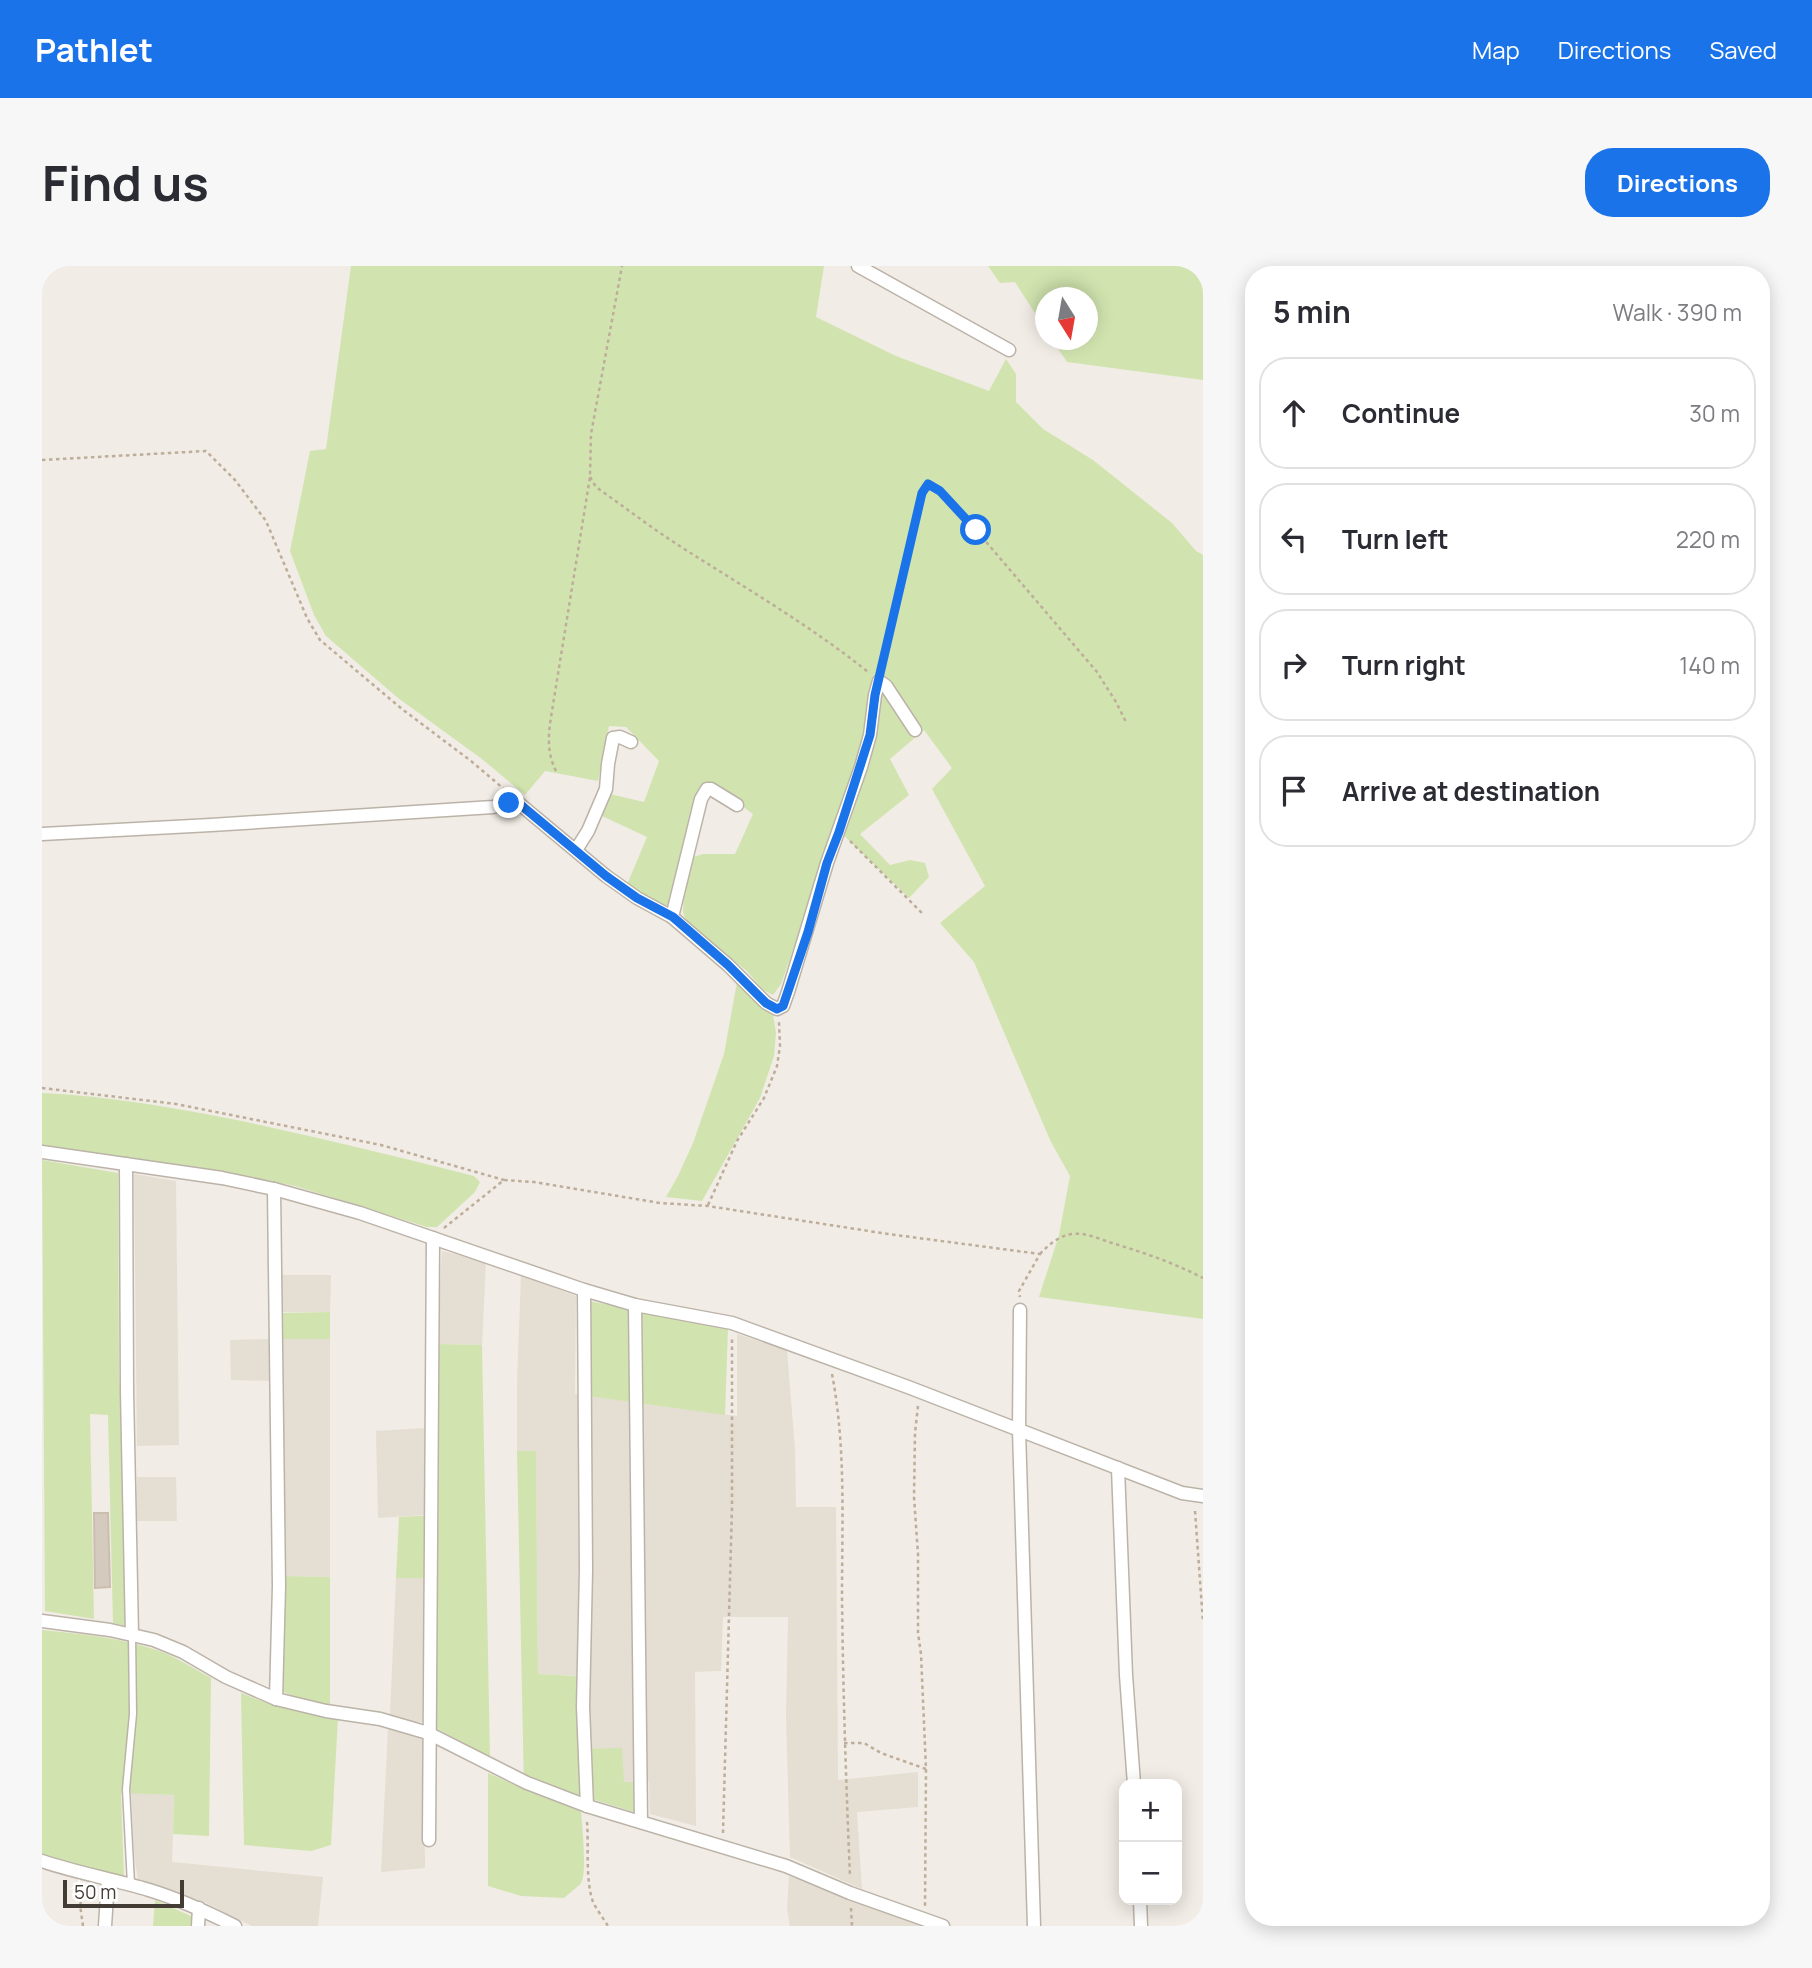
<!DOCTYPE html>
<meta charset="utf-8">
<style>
:root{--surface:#fff;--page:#f7f7f7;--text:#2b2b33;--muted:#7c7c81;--line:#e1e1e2;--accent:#1a73e8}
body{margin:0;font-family:Manrope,sans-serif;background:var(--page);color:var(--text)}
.controls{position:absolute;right:21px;bottom:21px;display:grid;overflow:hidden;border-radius:14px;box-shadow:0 4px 18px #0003}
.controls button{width:63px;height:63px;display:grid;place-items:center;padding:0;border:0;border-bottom:2px solid var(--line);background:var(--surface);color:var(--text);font:35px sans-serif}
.compass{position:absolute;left:993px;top:21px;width:63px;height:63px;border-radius:50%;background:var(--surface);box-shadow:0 4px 18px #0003;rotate:169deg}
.scale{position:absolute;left:21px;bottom:18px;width:121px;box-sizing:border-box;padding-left:7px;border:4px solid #433c35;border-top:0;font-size:19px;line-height:24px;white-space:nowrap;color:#433c35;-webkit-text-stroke:5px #fff;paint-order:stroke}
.stop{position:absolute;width:21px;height:21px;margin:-16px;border:5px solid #1a73e8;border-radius:50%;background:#fff}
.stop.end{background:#1a73e8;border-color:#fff;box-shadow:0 2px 7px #0008}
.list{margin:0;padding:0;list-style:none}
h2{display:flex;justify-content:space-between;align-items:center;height:91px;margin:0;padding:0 28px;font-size:30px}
h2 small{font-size:23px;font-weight:400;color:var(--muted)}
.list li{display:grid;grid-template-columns:46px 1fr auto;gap:21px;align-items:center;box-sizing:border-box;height:112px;margin:0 14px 14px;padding:0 14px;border:2px solid var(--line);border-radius:28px}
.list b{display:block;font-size:26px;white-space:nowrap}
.list em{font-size:23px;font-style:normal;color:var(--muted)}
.icon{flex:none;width:38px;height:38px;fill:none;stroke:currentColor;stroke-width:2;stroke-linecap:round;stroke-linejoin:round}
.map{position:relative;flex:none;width:1161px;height:1660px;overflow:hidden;border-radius:28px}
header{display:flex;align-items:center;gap:42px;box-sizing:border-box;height:98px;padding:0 35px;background:var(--accent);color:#fff}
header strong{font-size:33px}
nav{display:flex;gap:38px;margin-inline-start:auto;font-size:24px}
.intro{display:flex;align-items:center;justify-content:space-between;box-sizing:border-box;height:168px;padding:0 42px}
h1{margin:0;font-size:49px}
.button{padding:18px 32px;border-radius:28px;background:var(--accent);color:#fff;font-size:24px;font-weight:700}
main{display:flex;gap:42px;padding:0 42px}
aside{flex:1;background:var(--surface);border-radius:28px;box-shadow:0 4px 18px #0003}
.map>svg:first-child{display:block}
.residential{fill:#e5ded3}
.green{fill:#d1e4af}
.building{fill:#d5cabe;stroke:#ccbeae;stroke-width:2}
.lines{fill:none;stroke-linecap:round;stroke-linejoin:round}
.service-casing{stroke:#bcb3a8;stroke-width:9}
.minor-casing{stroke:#bcb3a8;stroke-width:15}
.path{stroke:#bdad9a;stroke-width:2.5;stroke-dasharray:3.5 3.5;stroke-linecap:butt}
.service{stroke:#fff;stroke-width:6}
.minor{stroke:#fff;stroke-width:12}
.route{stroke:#1a73e8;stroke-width:9}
</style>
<header>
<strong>Pathlet</strong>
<nav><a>Map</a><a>Directions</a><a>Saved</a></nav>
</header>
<div class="intro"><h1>Find us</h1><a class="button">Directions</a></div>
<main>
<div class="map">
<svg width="1161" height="1660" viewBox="0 0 1161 1660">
<rect width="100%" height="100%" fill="#f1ece5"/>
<g class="residential">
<path d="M 92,908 L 134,915 L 137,1179 L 95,1180 Z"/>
<path d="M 400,985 L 444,996 L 440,1079 L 395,1078 Z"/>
<path d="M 239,1009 L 289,1009 L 288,1046 L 239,1046 Z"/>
<path d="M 479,1009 L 534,1030 L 533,1128 L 695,1150 L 695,1068 L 745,1084 L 753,1184 L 754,1241 L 794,1241 L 796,1514 L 876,1506 L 876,1541 L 815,1546 L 820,1623 L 748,1591 L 744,1451 L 746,1351 L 681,1351 L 679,1405 L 653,1406 L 654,1560 L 608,1548 L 607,1515 L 582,1516 L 548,1482 L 545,1410 L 496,1408 L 494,1185 L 475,1185 L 475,1117 Z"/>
<path d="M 228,1073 L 229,1115 L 189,1114 L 188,1074 Z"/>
<path d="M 239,1073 L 288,1073 L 288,1311 L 242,1310 Z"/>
<path d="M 382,1162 L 383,1249 L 336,1252 L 334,1165 Z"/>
<path d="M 95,1211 L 134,1211 L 135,1255 L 94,1255 Z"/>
<path d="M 354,1312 L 382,1312 L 380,1456 L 372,1456 L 348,1449 Z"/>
<path d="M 346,1461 L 382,1474 L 383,1602 L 339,1606 Z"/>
<path d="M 89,1527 L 132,1529 L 130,1596 L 281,1611 L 276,1660 L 210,1660 L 162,1636 L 96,1615 L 92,1588 Z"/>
<path d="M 747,1610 L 878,1660 L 748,1660 L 745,1642 Z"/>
</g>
<g class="green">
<path d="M 309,0 L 782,0 L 774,51 L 854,90 L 947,125 L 964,93 L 974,108 L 974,136 L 1001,163 L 1051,194 L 1130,257 L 1154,285 L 1161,289 L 1161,1053 L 997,1031 L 1017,969 L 1028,910 L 1008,874 L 932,696 L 898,657 L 943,620 L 890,523 L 910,502 L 882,464 L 848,493 L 867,529 L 818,568 L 848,599 L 868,594 L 883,597 L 887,611 L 867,632 L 794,562 L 739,718 L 731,729 L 721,724 L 705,705 L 645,658 L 641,646 L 642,629 L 651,591 L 661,588 L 693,588 L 711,548 L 671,519 L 658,523 L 632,634 L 626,639 L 620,639 L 584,621 L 605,571 L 558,549 L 568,528 L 602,536 L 617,495 L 584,461 L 567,460 L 556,515 L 503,505 L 483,529 L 440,493 L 356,432 L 284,370 L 272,349 L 248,285 L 268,185 L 284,183 Z"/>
<path d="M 946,0 L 1161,0 L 1161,114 L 1025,96 L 1010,74 L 1045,74 L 1045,32 L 1003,32 L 1003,63 L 973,16 L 958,17 Z"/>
<path d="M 695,716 L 731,748 L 734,767 L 732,790 L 718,832 L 660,935 L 624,931 L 636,910 L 651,877 L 682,788 Z"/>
<path d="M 0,827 C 67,830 134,842 200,855 C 278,872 355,890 432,910 L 438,916 L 433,926 L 395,961 L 385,961 L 253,920 L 183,906 L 0,879 Z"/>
<path d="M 0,894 L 76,907 L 77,1108 L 81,1182 L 84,1360 L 71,1357 L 66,1149 L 48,1148 L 52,1353 L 3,1345 Z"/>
<path d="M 547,1035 L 686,1063 L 683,1149 L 546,1130 Z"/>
<path d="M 288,1046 L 288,1073 L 239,1073 L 239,1047 Z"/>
<path d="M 395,1078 L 440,1079 L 448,1491 L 392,1461 L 395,1312 L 354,1312 L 357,1251 L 396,1249 Z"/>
<path d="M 475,1185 L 494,1185 L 496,1408 L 535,1410 L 536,1483 L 580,1482 L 582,1516 L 593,1516 L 592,1546 L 537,1529 C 539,1544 546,1606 539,1617 C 535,1622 527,1627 522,1632 L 479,1630 L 446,1620 L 446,1507 L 482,1523 Z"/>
<path d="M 242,1310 L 288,1311 L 288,1439 L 254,1431 L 239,1425 Z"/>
<path d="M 0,1364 C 39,1368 83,1372 120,1386 C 137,1393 153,1403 169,1412 L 167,1570 L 131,1568 L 132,1529 L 79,1527 L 82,1612 L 24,1597 L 0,1589 Z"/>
<path d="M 199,1427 C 235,1442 258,1447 296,1452 L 289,1579 L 269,1585 L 202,1579 Z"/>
<path d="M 113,1634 L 151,1651 L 150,1660 L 111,1660 Z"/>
</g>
<path class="building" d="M 52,1247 L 66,1247 L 68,1321 L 53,1322 Z"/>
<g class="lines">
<g class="service-casing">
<path id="service" d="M 89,1618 L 84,1523 L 91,1448 L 90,1369"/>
</g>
<g class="minor-casing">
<g id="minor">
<path d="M 816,0 L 967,84"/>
<path d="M 0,568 L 169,559 L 451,541 L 474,535 L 564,610 L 595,632 L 630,651 L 686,699 L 724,737 L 735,743 L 741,740 L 746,726 L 785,597 L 819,501 L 828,469 L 833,429 L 837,415 L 844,420 L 873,464"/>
<path d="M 534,584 L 546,565 L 564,523 L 566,498 L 571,472 L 578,471 L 589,476"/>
<path d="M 630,651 L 659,533 L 665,523 L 669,523 L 695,539"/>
<path d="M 0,886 L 180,912 L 232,923 L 318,947 L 542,1024 L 593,1039 L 690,1057 L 866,1121 L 1140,1227 L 1161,1230"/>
<path d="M 84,898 L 85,1125 L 90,1369"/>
<path d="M 232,923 L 237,1320 L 234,1433"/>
<path d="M 542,1024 L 544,1304 L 541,1441 L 545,1540"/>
<path d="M 593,1039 L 599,1556"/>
<path d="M 978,1044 L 977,1164 L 992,1660"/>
<path d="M 1076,1202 L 1084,1409 L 1092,1518"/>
<path d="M 0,1355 L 68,1364 L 112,1374 L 141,1386 L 184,1411 L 234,1433 L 284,1445 L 338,1453 L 386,1467 L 485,1517 L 545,1540 L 744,1600 L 808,1627 L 901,1660"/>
<path d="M 387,1574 L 391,972"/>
<path d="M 0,1595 C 35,1607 71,1613 107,1624 C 137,1633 165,1646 193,1660"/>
<path d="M 1098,1634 L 1099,1660"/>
<path d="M 63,1660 L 66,1614"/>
<path d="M 156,1660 L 157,1642"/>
</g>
</g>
<g class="path">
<path d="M 0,194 L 164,185 L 193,214 L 224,255 L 265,352 L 278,374 L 360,443 L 429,495 L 462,523"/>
<path d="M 548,211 L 554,221 C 585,243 615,266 647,286 C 707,324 770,361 826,406"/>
<path d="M 840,402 L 880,227 L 886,218 L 898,225 L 934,264 L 1055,406 L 1074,436 L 1085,458"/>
<path d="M 514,505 C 505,487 506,470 509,451 L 548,211 L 549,168 L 580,0"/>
<path d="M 808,575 L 880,647"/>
<path d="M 0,822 L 134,838 L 339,879 L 462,914"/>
<path d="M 666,939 L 695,875 L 722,832 L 735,800 L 738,780 L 737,756"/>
<path d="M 402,962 L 462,914 L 492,916 L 618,937 L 666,940 L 846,968 L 998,988 L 977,1025 L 978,1031"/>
<path d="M 998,988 C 1006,979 1017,970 1030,968 C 1045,966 1059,974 1073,978 C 1103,987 1132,997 1161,1012"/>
<path d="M 790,1108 C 804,1181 800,1256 800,1330 C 801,1424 804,1517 808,1611"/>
<path d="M 876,1140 L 873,1167 L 872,1231 L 876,1288 L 876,1367 L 879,1388 L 884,1503 L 883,1640"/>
<path d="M 1153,1245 L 1161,1356"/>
<path d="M 802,1477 L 822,1477 L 839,1487 L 884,1503"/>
<path d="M 545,1556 C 547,1580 543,1613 551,1636 C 555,1644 561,1652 566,1660"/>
<path d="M 681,1567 L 690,1241 L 690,1073"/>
<path d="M 809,1642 L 810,1660"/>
<path d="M 41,1660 L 38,1639 L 43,1623"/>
</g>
<use href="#service" class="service"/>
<use href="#minor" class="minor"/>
</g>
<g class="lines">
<path class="route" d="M 467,537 L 474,535 L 564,610 L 595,632 L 631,651 L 686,699 L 724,737 L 735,743 L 741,740 L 766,666 L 785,597 L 797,566 L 828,469 L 833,429 L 880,227 L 886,218 L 898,225 L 934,264"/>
</g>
</svg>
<div class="controls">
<button>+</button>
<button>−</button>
</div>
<svg class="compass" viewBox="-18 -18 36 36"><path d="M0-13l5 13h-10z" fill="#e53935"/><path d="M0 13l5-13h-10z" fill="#7c7c81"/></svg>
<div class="scale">50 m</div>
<div class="stop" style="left:934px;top:264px"></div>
<div class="stop end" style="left:467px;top:537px"></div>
</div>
<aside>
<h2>5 min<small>Walk · 390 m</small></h2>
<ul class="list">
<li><svg class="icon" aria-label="ahead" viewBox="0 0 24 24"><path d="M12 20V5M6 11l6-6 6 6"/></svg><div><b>Continue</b></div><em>30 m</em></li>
<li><svg class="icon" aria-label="left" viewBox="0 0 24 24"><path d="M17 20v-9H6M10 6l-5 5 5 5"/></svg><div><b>Turn left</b></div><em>220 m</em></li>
<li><svg class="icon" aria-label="right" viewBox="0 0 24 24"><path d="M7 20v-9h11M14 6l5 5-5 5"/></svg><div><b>Turn right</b></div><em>140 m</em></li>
<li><svg class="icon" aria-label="arrive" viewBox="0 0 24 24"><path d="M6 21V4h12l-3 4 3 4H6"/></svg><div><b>Arrive at destination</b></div></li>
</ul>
</aside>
</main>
